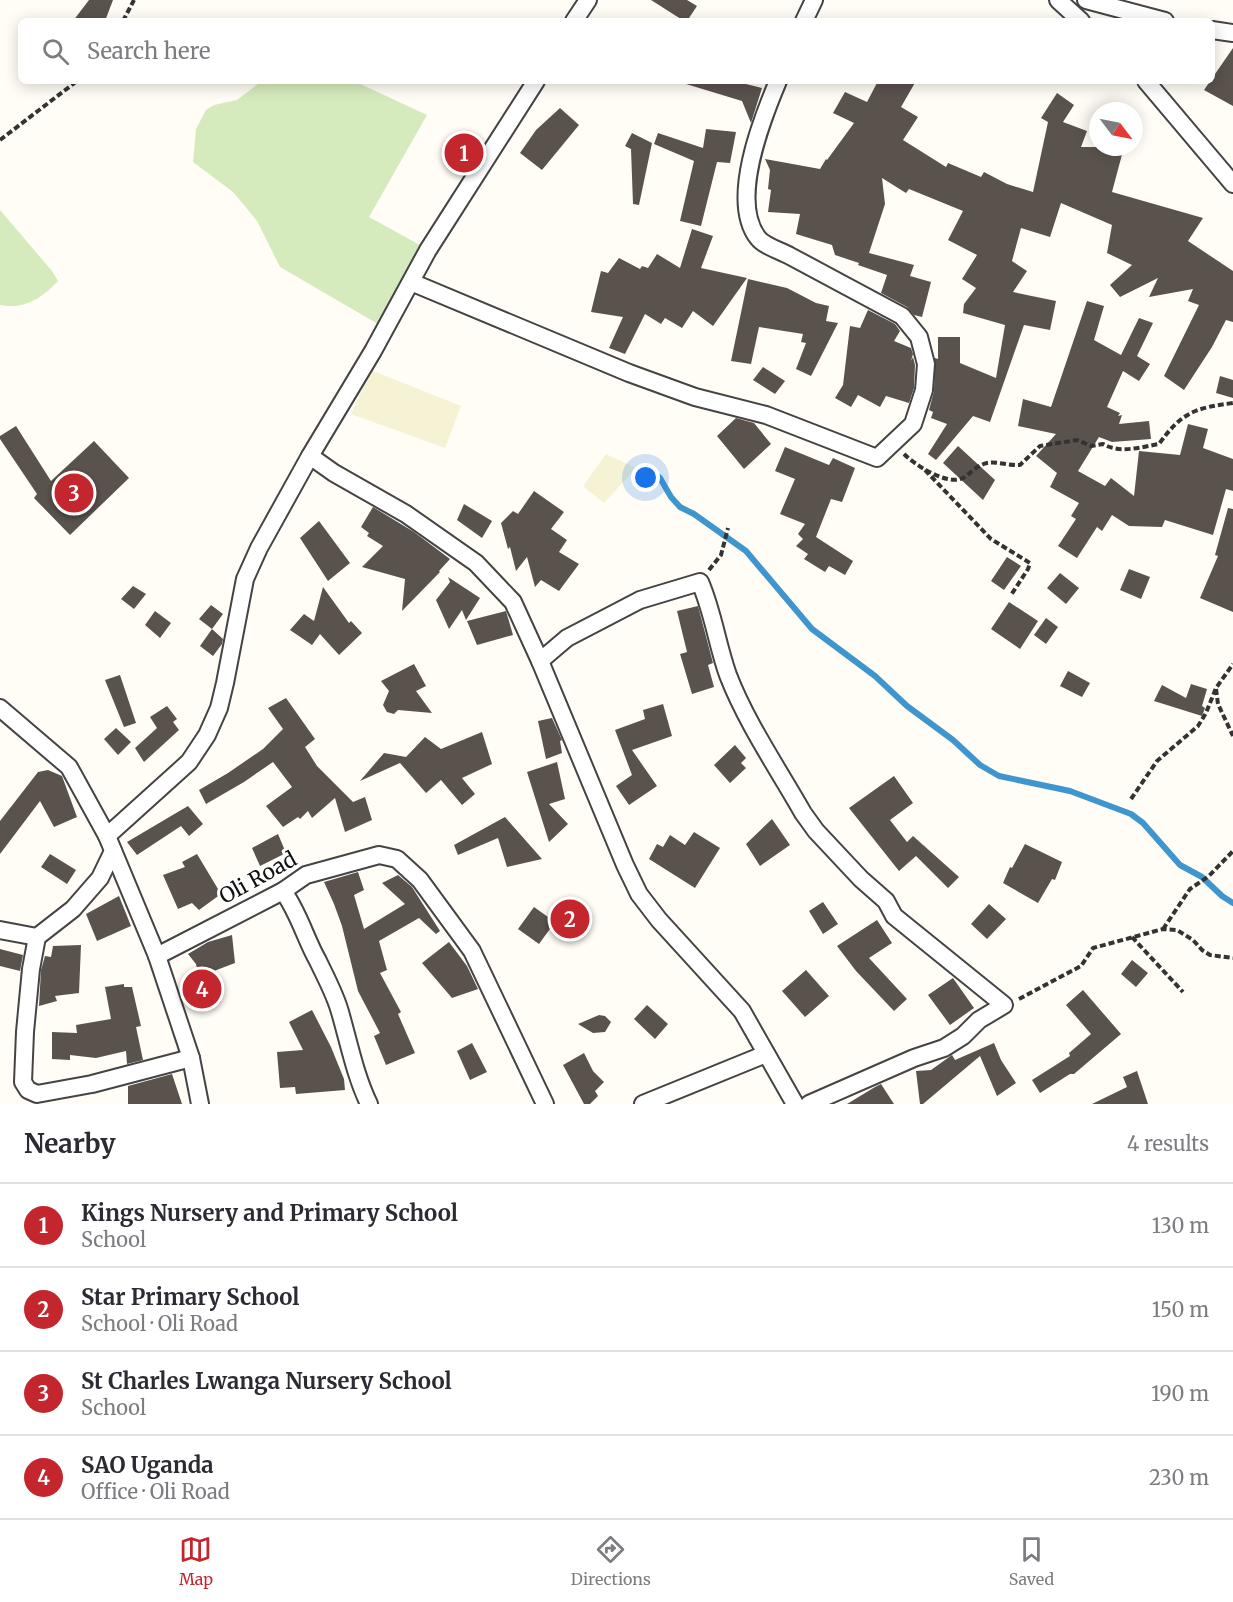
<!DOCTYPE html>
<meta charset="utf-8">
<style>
:root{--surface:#fff;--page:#f7f7f7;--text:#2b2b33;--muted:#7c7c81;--line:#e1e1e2;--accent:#c4262e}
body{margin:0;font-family:Merriweather,serif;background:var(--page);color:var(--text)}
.compass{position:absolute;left:1089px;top:102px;width:54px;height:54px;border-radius:50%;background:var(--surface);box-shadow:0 3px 15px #0003;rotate:122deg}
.you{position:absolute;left:646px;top:478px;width:21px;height:21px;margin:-15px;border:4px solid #fff;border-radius:50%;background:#1a73e8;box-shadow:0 0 0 9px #1a73e833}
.badge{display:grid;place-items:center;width:39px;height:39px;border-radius:50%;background:var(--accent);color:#fff;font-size:20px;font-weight:700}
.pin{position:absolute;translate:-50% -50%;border:3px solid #fff;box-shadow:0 2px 6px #0006}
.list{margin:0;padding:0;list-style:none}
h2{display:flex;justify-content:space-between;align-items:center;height:78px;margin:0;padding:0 24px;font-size:26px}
h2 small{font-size:20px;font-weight:400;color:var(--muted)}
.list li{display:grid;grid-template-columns:39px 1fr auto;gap:18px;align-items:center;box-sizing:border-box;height:84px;padding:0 24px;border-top:2px solid var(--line)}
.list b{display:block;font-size:22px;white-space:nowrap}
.list p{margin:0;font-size:20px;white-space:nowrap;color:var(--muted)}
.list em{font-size:20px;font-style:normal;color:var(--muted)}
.icon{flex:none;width:33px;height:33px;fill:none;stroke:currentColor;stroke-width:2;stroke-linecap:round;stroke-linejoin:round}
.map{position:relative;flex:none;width:1233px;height:1104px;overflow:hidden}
.search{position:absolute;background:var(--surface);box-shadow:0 3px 15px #0003;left:18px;right:18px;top:18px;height:66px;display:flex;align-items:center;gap:15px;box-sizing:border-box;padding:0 21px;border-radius:9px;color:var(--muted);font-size:22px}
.sheet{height:414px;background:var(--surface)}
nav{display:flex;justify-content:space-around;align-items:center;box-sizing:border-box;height:84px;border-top:2px solid var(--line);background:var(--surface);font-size:16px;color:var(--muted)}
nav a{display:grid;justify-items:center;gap:3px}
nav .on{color:var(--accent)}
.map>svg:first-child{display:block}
.farmland{fill:#f6f3d4}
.green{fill:#d5ebbd}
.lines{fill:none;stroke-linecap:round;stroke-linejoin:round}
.stream{stroke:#3f96cf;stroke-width:6}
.building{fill:#5a524d}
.street-casing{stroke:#444;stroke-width:20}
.path{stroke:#333;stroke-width:4;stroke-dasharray:6 3;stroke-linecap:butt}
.street{stroke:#fff;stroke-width:16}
.labels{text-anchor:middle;stroke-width:6;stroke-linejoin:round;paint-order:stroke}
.street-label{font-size:21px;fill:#111;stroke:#fff}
</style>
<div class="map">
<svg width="1233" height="1104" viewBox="0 0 1233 1104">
<rect width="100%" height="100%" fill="#fffdf5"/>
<g class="farmland">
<path d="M 371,370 L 461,406 L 445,448 L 351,414 Z"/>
<path d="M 606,454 L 636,468 L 604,503 L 583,486 Z"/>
</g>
<g class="green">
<path d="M 262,81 L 354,81 L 427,115 L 369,217 L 420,245 L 378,324 L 280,267 L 257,221 L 244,205 L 233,192 L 193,162 L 196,129 L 206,110 L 214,105 L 237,100 Z"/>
<path d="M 0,210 L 52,271 L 58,281 C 42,298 24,310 0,305 Z"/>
</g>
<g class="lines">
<path class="stream" d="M 653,472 L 660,478 L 671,497 L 680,507 L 694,514 L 746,551 L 812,629 L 875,676 L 907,706 L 953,740 L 980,765 L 999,776 L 1070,791 L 1131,814 L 1143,823 L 1180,865 L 1202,877 L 1222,896 L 1233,903"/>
</g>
<g class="building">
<path d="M 89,0 L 113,0 L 105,21 L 73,21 Z"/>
<path d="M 651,0 L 687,0 L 697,6 L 687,21 L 684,21 Z"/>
<path d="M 1233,48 L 1233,106 L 1204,90 Z"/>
<path d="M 686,81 L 734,81 L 762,88 L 751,123 L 742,101 L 686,84 Z"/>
<path d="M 878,81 L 916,81 L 901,107 L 918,117 L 903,140 L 946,167 L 948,163 L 981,177 L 984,172 L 1007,184 L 1033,192 L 1048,122 L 1041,118 L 1057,93 L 1074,105 L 1063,122 L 1087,131 L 1081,147 L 1124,147 L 1112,192 L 1203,218 L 1188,241 L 1233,271 L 1233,322 L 1226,320 L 1212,347 L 1184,390 L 1164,376 L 1199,305 L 1188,301 L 1193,289 L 1149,297 L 1158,278 L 1120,297 L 1110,285 L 1132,265 L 1107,253 L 1112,225 L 1061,203 L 1050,237 L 1021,228 L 1012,261 L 1027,271 L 1013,292 L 1056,301 L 1050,330 L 1024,325 L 990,422 L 973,416 L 936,460 L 928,454 L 947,424 L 931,418 L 933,412 L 929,410 L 934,391 L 935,358 L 938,359 L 938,337 L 960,337 L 960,363 L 996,378 L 1005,325 L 963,313 L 964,304 L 976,288 L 962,279 L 977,255 L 948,240 L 963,211 L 909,189 L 906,193 L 882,178 L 885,204 L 869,253 L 914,265 L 910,276 L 931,282 L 922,317 L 914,315 L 907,307 L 881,293 L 887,275 L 858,265 L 859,263 L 835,255 L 832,245 L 796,234 L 800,214 L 768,212 L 771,190 L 768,189 L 770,170 L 765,159 L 820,169 L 826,159 L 827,160 L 854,123 L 833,113 L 845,92 L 867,102 Z"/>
<path d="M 560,108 L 579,125 L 542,170 L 520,153 L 536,130 Z"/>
<path d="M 706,129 L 736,132 L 730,163 L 717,162 L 701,226 L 680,221 L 694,161 L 654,144 L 658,133 L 703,148 Z"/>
<path d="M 632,133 L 652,143 L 639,205 L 633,204 L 631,149 L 625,146 Z"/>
<path d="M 692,229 L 713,236 L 701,268 L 747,278 L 713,326 L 693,311 L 682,328 L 665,318 L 661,324 L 645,314 L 625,354 L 609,348 L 623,317 L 591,312 L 601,271 L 608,273 L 619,258 L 640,269 L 642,266 L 648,268 L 657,254 L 680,268 Z"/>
<path d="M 748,279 L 787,288 L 816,303 L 829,306 L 826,321 L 838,323 L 811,376 L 796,369 L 806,343 L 801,342 L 803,334 L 759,327 L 751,364 L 731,361 Z"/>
<path d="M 1087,301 L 1104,306 L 1094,340 L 1121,355 L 1139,318 L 1153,323 L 1137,356 L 1150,364 L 1139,381 L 1123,371 L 1107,407 L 1120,413 L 1118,416 L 1122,415 L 1119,424 L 1149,421 L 1151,439 L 1112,442 L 1099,437 L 1078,471 L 1105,486 L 1111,478 L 1134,496 L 1139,451 L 1180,455 L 1188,424 L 1208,429 L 1203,448 L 1233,459 L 1233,491 L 1226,489 L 1213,535 L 1165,520 L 1162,527 L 1129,526 L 1112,515 L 1102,531 L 1097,527 L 1077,558 L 1058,546 L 1076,519 L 1071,516 L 1079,503 L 1050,487 L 1057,473 L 1036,456 L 1056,434 L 1018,426 L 1023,399 L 1051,407 Z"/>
<path d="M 868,310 L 895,324 L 900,331 L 894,341 L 911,348 L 913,354 L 911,361 L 913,357 L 915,365 L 914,388 L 909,403 L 886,396 L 880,407 L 858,395 L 851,407 L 835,398 L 843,385 L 850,326 L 860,328 Z"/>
<path d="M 763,367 L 785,381 L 775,394 L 753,380 Z"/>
<path d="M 1220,376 L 1233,380 L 1233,398 L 1216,393 Z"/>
<path d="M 736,418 L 754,423 L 771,444 L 744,469 L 717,436 Z"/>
<path d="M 16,426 L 51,481 L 94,441 L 129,478 L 70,535 L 34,498 L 37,494 L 0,439 L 0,436 Z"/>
<path d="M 958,446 L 995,480 L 983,500 L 943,463 Z"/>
<path d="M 785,447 L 829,465 L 833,458 L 855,468 L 842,502 L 831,499 L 816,537 L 853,561 L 845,575 L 829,566 L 825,572 L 804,559 L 808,554 L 796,546 L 803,539 L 798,534 L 805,524 L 780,514 L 795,479 L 775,471 Z"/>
<path d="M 534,491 L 564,512 L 551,529 L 567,540 L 559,552 L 579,564 L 559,591 L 541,580 L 535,587 L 527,557 L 516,571 L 510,547 L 508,549 L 501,523 L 513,511 L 518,514 Z"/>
<path d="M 464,504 L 492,521 L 482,538 L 457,520 Z"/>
<path d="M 373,507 L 414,532 L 450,559 L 439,571 L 440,572 L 402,611 L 405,579 L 362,567 L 383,546 L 367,536 L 369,533 L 361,527 Z"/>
<path d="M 1228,508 L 1233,509 L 1233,612 L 1200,598 L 1218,556 L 1215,555 Z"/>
<path d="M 319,521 L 350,563 L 328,581 L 300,538 Z"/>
<path d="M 1007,557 L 1021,566 L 1004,590 L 991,581 Z"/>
<path d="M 1129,569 L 1150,577 L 1141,599 L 1120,590 Z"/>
<path d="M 1060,573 L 1079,588 L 1066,604 L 1047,588 Z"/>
<path d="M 448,577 L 480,598 L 466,620 L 462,610 L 449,629 L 436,600 L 450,582 Z"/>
<path d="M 133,586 L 146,594 L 134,609 L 121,599 Z"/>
<path d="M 323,587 L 349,623 L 351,621 L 362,633 L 339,655 L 320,634 L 312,645 L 290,630 L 304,614 L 314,621 Z"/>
<path d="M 1009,602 L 1038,621 L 1020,649 L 991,629 Z"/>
<path d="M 211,605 L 223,614 L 212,629 L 199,619 Z"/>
<path d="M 698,606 L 713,663 L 708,665 L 714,687 L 692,694 L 680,654 L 687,652 L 677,611 Z"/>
<path d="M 155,611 L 171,623 L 160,638 L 145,625 Z"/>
<path d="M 506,611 L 513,635 L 477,645 L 467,621 Z"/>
<path d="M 1046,618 L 1058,627 L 1046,644 L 1034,635 Z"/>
<path d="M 212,629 L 223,639 L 222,644 L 213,656 L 200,646 Z"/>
<path d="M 414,664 L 426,686 L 416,691 L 432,713 L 398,710 L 394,714 L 387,712 L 383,705 L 389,691 L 381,681 Z"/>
<path d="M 1068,671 L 1090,683 L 1082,697 L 1060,686 Z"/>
<path d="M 120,675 L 136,723 L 124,727 L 105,680 Z"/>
<path d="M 1191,684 L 1207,689 L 1202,706 L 1205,708 L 1202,716 L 1154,701 L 1162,685 L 1186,698 Z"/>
<path d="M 286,698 L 315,739 L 305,747 L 317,766 L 353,802 L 365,797 L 372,820 L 345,832 L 335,798 L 312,818 L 308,811 L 300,819 L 298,817 L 283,827 L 266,806 L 292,787 L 273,762 L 244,782 L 206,804 L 199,790 L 228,773 L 263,749 L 283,729 L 268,708 Z"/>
<path d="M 663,704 L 672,736 L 632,750 L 657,786 L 629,805 L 616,786 L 632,775 L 615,730 L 645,719 L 643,710 Z"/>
<path d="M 167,706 L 177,719 L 173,722 L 179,730 L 144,762 L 135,748 L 157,728 L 150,717 Z"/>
<path d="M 552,718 L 562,740 L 560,741 L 562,753 L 546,759 L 538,721 Z"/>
<path d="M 116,728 L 131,742 L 118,755 L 104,739 Z"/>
<path d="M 482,732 L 492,764 L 462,778 L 475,794 L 462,805 L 441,780 L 426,793 L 400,763 L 360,781 L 384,753 L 406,757 L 425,737 L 441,749 Z"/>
<path d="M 735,745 L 746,758 L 741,763 L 746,768 L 730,783 L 714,765 Z"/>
<path d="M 557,762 L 565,799 L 549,804 L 568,824 L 549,842 L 527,772 Z"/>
<path d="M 48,770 L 62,776 L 77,817 L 54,827 L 40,801 L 0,854 L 0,821 L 38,772 Z"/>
<path d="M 894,776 L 913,803 L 890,820 L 907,842 L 913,836 L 959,877 L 948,888 L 916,856 L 899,871 L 849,808 Z"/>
<path d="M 188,806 L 203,824 L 189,836 L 181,826 L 137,855 L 127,842 Z"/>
<path d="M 505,817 L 542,859 L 507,867 L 498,838 L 458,855 L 454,845 Z"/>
<path d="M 772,819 L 790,845 L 760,866 L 746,844 Z"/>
<path d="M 694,832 L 720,848 L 695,888 L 649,859 L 657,844 L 663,847 L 670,835 L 685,845 Z"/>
<path d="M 278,834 L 286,853 L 260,866 L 252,848 Z"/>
<path d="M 1025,844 L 1062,862 L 1055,880 L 1052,879 L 1038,903 L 1003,883 L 1010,867 L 1012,868 Z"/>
<path d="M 50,854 L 76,870 L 67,884 L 41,867 Z"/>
<path d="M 197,854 L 221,894 L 199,910 L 192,903 L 178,909 L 163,875 L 185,867 L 182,862 Z"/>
<path d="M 358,872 L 364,890 L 354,895 L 364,929 L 405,904 L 382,883 L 398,875 L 412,887 L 440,931 L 436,934 L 419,918 L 379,941 L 387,970 L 380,973 L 401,1012 L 398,1014 L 415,1053 L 386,1065 L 374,1036 L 380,1033 L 358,991 L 342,926 L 334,904 L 324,882 Z"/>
<path d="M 119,896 L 131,926 L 97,941 L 86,914 Z"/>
<path d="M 823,902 L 838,924 L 823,934 L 809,911 Z"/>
<path d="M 989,904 L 1006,919 L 987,939 L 971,924 Z"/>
<path d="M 534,907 L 555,922 L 539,944 L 518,929 Z"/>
<path d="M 877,920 L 892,943 L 869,958 L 907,999 L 894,1011 L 856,971 L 837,946 Z"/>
<path d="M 232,935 L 235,963 L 214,971 L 221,1002 L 206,1004 L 196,964 L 188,954 L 208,942 Z"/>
<path d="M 449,942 L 467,966 L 478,989 L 452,998 L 422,963 Z"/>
<path d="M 81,945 L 79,993 L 55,996 L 57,1001 L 39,1006 L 41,970 L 45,956 L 51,957 L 53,946 Z"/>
<path d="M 0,949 L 23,955 L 20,971 L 0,966 Z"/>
<path d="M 1132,960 L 1148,973 L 1136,987 L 1121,974 Z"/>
<path d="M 806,970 L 829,996 L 805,1017 L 782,991 Z"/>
<path d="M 953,978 L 974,1008 L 950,1025 L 928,995 Z"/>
<path d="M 124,984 L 124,987 L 132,987 L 141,1026 L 136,1027 L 143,1060 L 127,1064 L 126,1051 L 96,1058 L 70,1055 L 70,1060 L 52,1059 L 52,1032 L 77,1033 L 76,1025 L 111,1019 L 105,987 Z"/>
<path d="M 1083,990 L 1121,1034 L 1074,1074 L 1070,1074 L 1040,1093 L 1032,1080 L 1070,1056 L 1069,1053 L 1091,1034 L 1066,1005 Z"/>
<path d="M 647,1005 L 668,1024 L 655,1039 L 634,1019 Z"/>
<path d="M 312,1010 L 331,1047 L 344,1079 L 345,1090 L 296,1094 L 295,1087 L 280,1088 L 277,1052 L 303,1050 L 289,1022 Z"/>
<path d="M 599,1015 L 605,1016 L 611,1022 L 605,1032 L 593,1033 L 578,1024 Z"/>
<path d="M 472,1043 L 487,1072 L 470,1080 L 457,1051 Z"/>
<path d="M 994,1043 L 1001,1060 L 1016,1083 L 997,1096 L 980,1056 L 923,1104 L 920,1104 L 916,1071 L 931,1070 L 952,1055 L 955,1060 Z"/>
<path d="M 584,1053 L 593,1071 L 604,1082 L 595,1091 L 598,1096 L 590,1104 L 584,1104 L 563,1065 Z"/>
<path d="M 1137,1071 L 1148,1104 L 1092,1104 L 1127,1087 L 1123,1077 Z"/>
<path d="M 172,1074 L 182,1104 L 128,1104 L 128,1086 Z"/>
<path d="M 881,1084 L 894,1104 L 847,1104 L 875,1087 Z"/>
</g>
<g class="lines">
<g class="street-casing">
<g id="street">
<path d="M 1058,0 L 1081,21"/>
<path d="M 1086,0 L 1165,21"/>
<path d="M 574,21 L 588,0"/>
<path d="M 804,21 L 814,0"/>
<path d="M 1212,30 L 1233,33"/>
<path d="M 1146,81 L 1233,184"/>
<path d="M 411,282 L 629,373 L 695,397 L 766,415 L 877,458 L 913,424 L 924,390 L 926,364 L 919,337 L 902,316 C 865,296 827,276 790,256 C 781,251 764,246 758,238 C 729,201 762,119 778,81"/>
<path d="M 310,456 L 373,351 L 428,250 L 536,81"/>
<path d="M 540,661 L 567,638 L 640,600 L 700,582 C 713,612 717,644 728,675 C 746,722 778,769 803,813 L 816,831 L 861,879 L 886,901 L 894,916 L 1004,1005 L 979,1020 L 963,1036 L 944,1048 L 914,1058 L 809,1104"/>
<path d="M 0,708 L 69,767 L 107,836 L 157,956 L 283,891 L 306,875 L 379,855 L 397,859 L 420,880 L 472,951 L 545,1104"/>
<path d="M 107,836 L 189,762 L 207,735 L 219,708 L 225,683 L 245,579 L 259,548 L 310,456 L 334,473 L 406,514 L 476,563 L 513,602 L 540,661 L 625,865 L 639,894 L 659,920 L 742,1011 L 795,1104"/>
<path d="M 283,891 C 299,913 305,938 318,961 C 326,978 335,994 340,1012 C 349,1043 355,1075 369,1104"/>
<path d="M 0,930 L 37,937 L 73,909 L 100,878 L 113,851"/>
<path d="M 37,937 L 31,969 L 25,1032 L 23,1082 L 28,1090 L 37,1094 L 92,1084 L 191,1058"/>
<path d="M 157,956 L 191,1058 L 200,1104"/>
<path d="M 643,1104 L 766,1054"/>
</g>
</g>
<g class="path">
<path d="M 123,21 L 134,0"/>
<path d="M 0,140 L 77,81"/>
<path d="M 904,454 C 915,465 947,486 963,478 C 971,473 977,465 987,463 C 997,461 1009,466 1020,465 L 1040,446 L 1077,440 L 1091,446 L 1103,444 C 1120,454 1141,447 1159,444 C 1182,412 1195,408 1233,403"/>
<path d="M 925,470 L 991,539 L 1030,563 L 1028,569 L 1011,595"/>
<path d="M 709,570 L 721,555 L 728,528"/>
<path d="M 1216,689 L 1218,704 L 1233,736"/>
<path d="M 1131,799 L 1157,761 L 1198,726 L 1206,713 L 1216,688 L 1233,664"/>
<path d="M 1163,929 L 1190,889 L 1209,876 L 1233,851"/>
<path d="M 1132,937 L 1183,992"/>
<path d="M 1019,999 L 1081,966 L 1093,948 L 1163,929 L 1177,930 L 1193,940 L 1202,950 L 1210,955 L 1233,958"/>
</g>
<use href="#street" class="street"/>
</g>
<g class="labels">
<g class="street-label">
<text transform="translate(258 878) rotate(-29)" y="7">Oli Road</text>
</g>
</g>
</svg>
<svg class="compass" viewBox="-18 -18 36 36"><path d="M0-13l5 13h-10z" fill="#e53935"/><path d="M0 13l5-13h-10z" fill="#7c7c81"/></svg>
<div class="you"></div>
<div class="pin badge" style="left:464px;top:153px">1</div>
<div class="pin badge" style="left:570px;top:919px">2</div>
<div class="pin badge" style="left:74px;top:493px">3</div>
<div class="pin badge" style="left:202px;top:989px">4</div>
<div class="search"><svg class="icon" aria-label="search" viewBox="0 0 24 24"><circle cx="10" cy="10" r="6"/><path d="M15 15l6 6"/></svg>Search here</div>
</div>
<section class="sheet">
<h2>Nearby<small>4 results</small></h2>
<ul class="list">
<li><span class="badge">1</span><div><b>Kings Nursery and Primary School</b><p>School</p></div><em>130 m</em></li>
<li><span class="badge">2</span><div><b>Star Primary School</b><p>School · Oli Road</p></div><em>150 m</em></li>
<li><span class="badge">3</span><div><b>St Charles Lwanga Nursery School</b><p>School</p></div><em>190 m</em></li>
<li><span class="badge">4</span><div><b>SAO Uganda</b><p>Office · Oli Road</p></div><em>230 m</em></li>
</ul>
</section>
<nav>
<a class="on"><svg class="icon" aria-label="map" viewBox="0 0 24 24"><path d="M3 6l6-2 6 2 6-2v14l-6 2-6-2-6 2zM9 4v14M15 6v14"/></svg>Map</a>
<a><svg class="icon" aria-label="directions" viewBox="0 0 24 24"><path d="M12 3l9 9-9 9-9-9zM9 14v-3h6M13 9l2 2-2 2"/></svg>Directions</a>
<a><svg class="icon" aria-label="saved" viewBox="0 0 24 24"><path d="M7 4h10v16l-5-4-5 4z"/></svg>Saved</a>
</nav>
